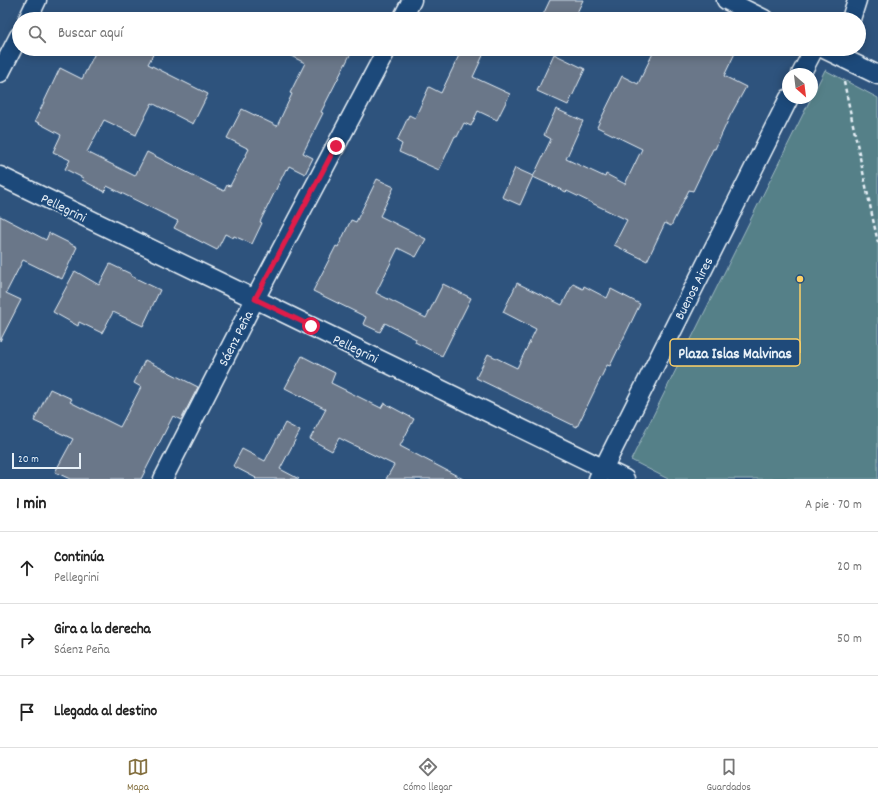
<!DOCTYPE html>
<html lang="es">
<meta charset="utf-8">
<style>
:root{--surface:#fff;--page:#f2f2f2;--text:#222;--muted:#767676;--line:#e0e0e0;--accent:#857141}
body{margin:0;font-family:Dekko,sans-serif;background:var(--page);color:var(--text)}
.compass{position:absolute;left:782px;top:68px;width:36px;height:36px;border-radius:50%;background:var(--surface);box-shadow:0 2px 10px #0003;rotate:152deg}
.scale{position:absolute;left:12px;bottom:10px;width:69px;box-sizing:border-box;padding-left:4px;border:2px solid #e8f1f8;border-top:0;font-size:11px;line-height:14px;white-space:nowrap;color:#e8f1f8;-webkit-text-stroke:3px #1f4a7a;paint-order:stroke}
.stop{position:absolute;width:12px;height:12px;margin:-9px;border:3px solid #e11d48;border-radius:50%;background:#fff}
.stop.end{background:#e11d48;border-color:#fff;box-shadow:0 1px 4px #0008}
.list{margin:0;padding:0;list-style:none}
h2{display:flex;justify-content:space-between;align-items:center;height:52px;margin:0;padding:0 16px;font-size:17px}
h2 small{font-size:13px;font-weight:400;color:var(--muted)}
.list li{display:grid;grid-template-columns:26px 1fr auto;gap:12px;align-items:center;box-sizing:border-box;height:72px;padding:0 16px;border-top:1px solid var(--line)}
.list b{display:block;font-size:15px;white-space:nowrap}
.list p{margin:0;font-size:13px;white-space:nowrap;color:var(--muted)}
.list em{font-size:13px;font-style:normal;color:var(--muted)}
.icon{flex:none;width:22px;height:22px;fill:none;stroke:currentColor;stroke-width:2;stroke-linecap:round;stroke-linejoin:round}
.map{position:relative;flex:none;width:878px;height:479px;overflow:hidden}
.search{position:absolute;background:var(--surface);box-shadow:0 2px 10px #0003;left:12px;right:12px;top:12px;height:44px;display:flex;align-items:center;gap:10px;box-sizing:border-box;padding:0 14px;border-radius:22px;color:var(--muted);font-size:15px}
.sheet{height:268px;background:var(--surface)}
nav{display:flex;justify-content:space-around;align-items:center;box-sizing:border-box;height:56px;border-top:1px solid var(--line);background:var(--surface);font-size:11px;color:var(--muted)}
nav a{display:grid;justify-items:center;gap:2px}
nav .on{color:var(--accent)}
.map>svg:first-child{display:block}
.green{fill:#548088;stroke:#9eb8c0}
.building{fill:#6a7789;stroke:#e8f1f8}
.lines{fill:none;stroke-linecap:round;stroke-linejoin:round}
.minor-casing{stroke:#e8f1f8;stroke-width:21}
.path{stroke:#e8f1f8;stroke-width:2.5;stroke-dasharray:4 3;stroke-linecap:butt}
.minor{stroke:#1f4a7a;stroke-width:18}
.route{stroke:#e11d48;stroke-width:5}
.labels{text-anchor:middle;stroke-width:4;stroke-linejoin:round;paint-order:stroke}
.street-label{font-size:14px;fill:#e8f1f8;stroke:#1f4a7a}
.leader{fill:none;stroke:#ffd166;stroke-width:1.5}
.callout-dot{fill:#ffd166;stroke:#1f4a7a;stroke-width:1.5}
.callout{fill:#1f4a7a;stroke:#ffd166;stroke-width:1.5}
.callout-label{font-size:15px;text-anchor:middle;font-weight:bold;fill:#e8f1f8}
</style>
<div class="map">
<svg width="878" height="479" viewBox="0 0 878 479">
<rect width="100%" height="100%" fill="#2e537d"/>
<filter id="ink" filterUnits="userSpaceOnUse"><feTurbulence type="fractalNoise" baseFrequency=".025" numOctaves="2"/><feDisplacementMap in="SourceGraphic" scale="8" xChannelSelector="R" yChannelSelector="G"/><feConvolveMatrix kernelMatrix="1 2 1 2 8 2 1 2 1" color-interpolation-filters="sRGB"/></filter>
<g filter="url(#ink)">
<path class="green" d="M 825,70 L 878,98 L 878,479 L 668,479 L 631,460 Z"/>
<g class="building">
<path d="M 550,0 L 583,0 L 574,19 L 541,19 Z"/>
<path d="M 97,49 L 156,49 L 148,64 L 208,94 L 193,124 L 152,103 L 136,135 L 104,120 L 87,152 L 135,176 L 147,152 L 224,191 L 227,185 L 230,186 L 249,149 L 227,138 L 242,109 L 277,126 L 292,94 L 290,93 L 305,63 L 277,49 L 353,49 L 321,112 L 323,113 L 303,153 L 313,158 L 305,174 L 289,166 L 287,170 L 286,169 L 260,222 L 262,223 L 252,244 L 234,236 L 233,238 L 225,234 L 217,250 L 174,228 L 178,221 L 107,186 L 105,192 L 82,180 L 83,178 L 65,169 L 70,160 L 53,152 L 61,135 L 35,121 L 60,68 L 82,79 Z"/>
<path d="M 462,49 L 486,49 L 473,77 L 510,94 L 497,120 L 478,111 L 471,126 L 464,123 L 457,137 L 455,136 L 439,170 L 399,152 L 402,144 L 397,141 L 409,115 L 415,118 L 429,87 L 441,93 Z"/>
<path d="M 655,49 L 737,49 L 724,76 L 746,87 L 730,116 L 715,149 L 713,149 L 693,191 L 689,190 L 671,226 L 665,223 L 647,261 L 614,245 L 627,220 L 567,191 L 566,192 L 533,177 L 551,139 L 544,135 L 556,109 L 583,121 L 566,159 L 605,177 L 606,174 L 625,184 L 642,149 L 597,127 L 622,76 L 638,84 Z"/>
<path d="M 554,54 L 585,69 L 568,105 L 537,91 Z"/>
<path d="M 515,168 L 533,176 L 520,205 L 502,197 Z"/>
<path d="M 377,179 L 394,187 L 380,216 L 426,239 L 416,257 L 398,248 L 376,293 L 426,318 L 443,284 L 471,298 L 442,356 L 415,342 L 416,339 L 385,323 L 380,332 L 363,324 L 366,317 L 313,291 L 336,246 L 338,247 L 351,220 L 356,222 Z"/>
<path d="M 0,216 L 46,240 L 49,233 L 77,247 L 62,279 L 23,260 L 6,293 L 21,300 L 0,341 Z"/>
<path d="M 110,264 L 131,274 L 131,276 L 160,290 L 143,326 L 113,312 L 102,333 L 79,322 L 78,326 L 53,312 L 75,271 L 99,285 Z"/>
<path d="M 517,283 L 562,305 L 573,284 L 583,289 L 584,286 L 607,298 L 611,289 L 640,304 L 610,366 L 607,365 L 577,427 L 476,378 L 488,354 L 517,368 L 536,329 L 503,312 Z"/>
<path d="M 302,356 L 335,373 L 331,383 L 381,408 L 384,403 L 414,419 L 400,446 L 463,479 L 386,479 L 394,465 L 339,438 L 332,451 L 310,439 L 326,409 L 285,388 Z"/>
<path d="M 145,360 L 198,387 L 181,420 L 173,416 L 141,479 L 70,479 L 55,472 L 73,439 L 34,421 L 50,389 L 72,399 L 70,402 L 120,427 L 141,387 L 134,383 Z"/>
<path d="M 285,423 L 300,431 L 280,469 L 299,479 L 255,479 L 256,478 L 233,466 L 242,449 L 265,461 Z"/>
</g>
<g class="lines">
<g class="minor-casing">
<g id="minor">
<path d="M 726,0 L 764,19"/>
<path d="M 28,19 L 37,0"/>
<path d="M 402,19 L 412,0"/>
<path d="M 851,19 L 857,0"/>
<path d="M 824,49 L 878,75"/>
<path d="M 0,73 L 19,36"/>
<path d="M 801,74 L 814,49"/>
<path d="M 0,176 L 255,299 L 625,479"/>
<path d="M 163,479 L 255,299 L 387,49"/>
<path d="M 598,479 L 789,98"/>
</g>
</g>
<path class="path" d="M 844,82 L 878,243"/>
<use href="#minor" class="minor"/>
</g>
</g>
<g class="lines" filter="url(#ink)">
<path class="route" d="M 311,326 L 255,299 L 336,146"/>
</g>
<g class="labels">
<g class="street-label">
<text transform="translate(64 207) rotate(26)" y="5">Pellegrini</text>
<text transform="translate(693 288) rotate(-63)" y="5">Buenos Aires</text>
<text transform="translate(235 338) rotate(-63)" y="5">Sáenz Peña</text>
<text transform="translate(356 348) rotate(26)" y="5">Pellegrini</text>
</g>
</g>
<path class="leader" d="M800 279L800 353"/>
<circle class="callout-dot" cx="800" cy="279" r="4"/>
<rect class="callout" x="670" y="339" width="130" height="27" rx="4"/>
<g class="callout-label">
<text x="735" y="358">Plaza Islas Malvinas</text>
</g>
</svg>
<svg class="compass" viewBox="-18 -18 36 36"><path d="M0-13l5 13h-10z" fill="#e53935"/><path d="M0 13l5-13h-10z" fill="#767676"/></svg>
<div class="scale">20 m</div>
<div class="stop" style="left:311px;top:326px"></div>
<div class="stop end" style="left:336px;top:146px"></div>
<div class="search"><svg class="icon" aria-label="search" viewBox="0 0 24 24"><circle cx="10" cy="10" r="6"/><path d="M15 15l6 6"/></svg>Buscar aquí</div>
</div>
<section class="sheet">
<h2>1 min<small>A pie · 70 m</small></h2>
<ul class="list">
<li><svg class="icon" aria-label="ahead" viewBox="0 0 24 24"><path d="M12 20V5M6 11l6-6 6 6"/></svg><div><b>Continúa</b><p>Pellegrini</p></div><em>20 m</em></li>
<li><svg class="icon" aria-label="right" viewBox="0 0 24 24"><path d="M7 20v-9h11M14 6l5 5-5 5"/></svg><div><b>Gira a la derecha</b><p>Sáenz Peña</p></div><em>50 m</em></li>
<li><svg class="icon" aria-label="arrive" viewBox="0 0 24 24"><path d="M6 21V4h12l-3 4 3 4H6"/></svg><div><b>Llegada al destino</b></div></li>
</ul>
</section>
<nav>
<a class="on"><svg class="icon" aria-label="map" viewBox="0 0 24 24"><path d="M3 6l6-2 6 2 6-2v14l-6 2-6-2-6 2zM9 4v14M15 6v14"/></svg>Mapa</a>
<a><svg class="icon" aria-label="directions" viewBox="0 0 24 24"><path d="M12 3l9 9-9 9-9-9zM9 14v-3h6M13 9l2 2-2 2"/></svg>Cómo llegar</a>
<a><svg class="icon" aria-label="saved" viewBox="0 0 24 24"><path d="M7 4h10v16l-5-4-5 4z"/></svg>Guardados</a>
</nav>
